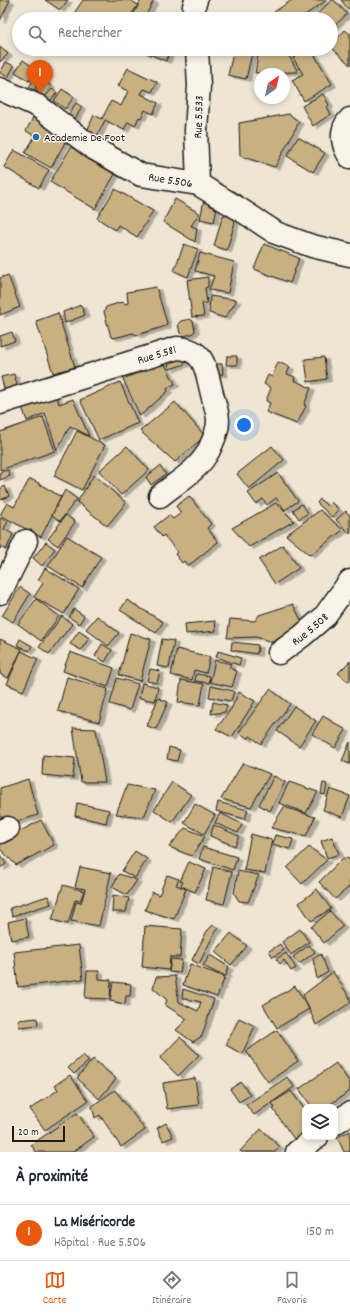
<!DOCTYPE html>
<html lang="fr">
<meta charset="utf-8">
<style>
:root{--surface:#fff;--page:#f2f2f3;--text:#1f2937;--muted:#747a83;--line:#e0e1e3;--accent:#ea580c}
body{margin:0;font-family:Dekko,sans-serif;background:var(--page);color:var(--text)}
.controls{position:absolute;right:12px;bottom:12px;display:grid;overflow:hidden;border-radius:8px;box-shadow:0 2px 6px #0003}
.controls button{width:36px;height:36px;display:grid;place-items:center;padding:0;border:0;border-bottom:1px solid var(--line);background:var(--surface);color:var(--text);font:20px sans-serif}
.compass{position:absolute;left:254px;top:68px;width:36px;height:36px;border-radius:50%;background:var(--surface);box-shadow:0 2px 6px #0003;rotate:34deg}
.scale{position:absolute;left:12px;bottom:10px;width:53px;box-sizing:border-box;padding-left:4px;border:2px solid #1c1c1c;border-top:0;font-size:11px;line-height:14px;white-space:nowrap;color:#1c1c1c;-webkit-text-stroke:3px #f7f3e8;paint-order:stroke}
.you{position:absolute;left:244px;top:425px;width:14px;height:14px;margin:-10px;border:3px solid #fff;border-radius:50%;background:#1a73e8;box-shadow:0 0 0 6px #1a73e833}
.badge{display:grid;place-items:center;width:26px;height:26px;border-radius:50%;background:var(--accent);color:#fff;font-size:13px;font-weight:700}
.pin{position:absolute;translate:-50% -33px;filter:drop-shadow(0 1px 2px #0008)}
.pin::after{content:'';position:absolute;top:21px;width:14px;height:12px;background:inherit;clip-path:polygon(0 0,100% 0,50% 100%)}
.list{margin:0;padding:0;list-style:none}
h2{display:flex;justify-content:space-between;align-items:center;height:52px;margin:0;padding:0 16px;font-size:17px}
h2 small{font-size:13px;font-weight:400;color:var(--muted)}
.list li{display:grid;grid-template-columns:26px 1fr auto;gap:12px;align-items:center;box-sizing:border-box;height:56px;padding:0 16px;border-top:1px solid var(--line)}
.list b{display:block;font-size:15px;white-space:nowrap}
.list p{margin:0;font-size:13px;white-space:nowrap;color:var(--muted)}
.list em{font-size:13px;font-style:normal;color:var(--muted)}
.icon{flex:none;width:22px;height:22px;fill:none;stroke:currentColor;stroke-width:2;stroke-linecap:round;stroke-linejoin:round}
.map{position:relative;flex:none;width:350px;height:1152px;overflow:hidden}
.search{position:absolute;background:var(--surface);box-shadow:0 2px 6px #0003;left:12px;right:12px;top:12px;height:44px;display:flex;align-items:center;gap:10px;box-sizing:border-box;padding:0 14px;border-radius:22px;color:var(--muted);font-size:15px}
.sheet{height:108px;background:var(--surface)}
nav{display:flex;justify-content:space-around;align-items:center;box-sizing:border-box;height:56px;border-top:1px solid var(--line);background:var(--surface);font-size:11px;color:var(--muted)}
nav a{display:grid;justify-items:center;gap:2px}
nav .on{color:var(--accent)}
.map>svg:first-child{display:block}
.building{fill:#c8b080;stroke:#1c1c1c;filter:url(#shadow)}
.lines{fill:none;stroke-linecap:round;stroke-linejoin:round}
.minor-casing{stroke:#1c1c1c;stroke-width:25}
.minor{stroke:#f7f3e8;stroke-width:22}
.poi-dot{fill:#1f6fb2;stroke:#f7f3e8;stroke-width:1.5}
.labels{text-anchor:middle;stroke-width:3;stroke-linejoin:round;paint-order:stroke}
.street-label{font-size:12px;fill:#1c1c1c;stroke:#f7f3e8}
.poi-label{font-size:12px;fill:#1c1c1c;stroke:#f7f3e8;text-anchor:start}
</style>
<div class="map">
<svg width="350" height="1152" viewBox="0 0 350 1152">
<defs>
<filter id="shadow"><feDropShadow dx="4.5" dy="2.5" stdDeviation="0" flood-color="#0004"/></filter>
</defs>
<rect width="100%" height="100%" fill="#eee6d3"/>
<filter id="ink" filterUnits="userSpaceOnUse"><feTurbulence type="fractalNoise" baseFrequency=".025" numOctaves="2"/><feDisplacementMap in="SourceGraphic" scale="8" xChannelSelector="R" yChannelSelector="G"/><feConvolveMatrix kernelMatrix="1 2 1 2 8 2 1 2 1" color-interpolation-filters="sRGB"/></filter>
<g filter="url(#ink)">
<g class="building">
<path d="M 0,0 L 10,0 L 0,21 Z"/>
<path d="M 45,0 L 68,0 L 60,10 Z"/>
<path d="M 83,0 L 130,0 L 138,5 L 128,19 L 85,19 L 75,12 Z"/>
<path d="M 141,0 L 154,0 L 144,19 L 131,19 Z"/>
<path d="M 292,0 L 327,0 L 299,19 L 278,19 L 274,12 Z"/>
<path d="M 332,0 L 334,0 L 347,14 L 331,29 L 331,19 L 312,19 Z"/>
<path d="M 341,0 L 350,0 L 350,7 L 348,9 Z"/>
<path d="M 150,14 L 162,19 L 148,19 Z"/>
<path d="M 345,30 L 350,34 L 350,65 L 331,47 L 331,45 Z"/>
<path d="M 0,47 L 8,54 L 0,62 Z"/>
<path d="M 137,49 L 171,49 L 166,61 Z"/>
<path d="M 234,49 L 253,49 L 246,79 L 228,75 Z"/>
<path d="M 259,49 L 285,49 L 298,72 L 255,73 Z"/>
<path d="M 307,49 L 311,49 L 332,84 L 304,101 L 292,80 L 303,74 L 293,58 Z"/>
<path d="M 23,60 L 37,70 L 29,81 L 15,72 Z"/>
<path d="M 6,62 L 14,66 L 8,77 L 0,73 Z"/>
<path d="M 128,68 L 157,82 L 152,92 L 144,89 L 141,94 L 158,103 L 153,114 L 145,110 L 141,118 L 139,117 L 135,126 L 128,122 L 124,130 L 105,120 L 97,136 L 87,131 L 94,115 L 102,119 L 111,101 L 121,106 L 128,91 L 118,86 Z"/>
<path d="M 36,76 L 41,79 L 34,90 L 29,87 Z"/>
<path d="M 44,80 L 51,86 L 44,97 L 36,92 Z"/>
<path d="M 52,89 L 57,93 L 50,101 L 45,97 Z"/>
<path d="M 62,89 L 74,97 L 65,109 L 54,101 Z"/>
<path d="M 323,94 L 329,105 L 327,107 L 331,114 L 313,126 L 302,106 Z"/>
<path d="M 76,103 L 82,107 L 75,119 L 68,115 Z"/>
<path d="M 35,114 L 70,133 L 51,168 L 25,153 L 35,136 L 26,131 Z"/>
<path d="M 289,114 L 299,122 L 275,167 L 240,156 L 239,123 Z"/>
<path d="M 298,137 L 325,153 L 313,172 L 287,156 Z"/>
<path d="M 71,147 L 115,174 L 95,209 L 50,182 Z"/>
<path d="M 14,150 L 49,170 L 39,188 L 4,167 Z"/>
<path d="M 115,189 L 153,211 L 137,237 L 118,225 L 115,230 L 97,218 Z"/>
<path d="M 175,199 L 199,213 L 191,226 L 197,228 L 195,242 L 163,222 Z"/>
<path d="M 204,200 L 218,203 L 214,222 L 200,219 Z"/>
<path d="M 223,215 L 236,218 L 227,250 L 214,246 Z"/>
<path d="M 184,244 L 198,249 L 188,277 L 174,271 Z"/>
<path d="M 264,244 L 299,258 L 290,283 L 254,269 Z"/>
<path d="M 200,253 L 234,262 L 228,293 L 209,290 L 214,276 L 195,271 Z"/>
<path d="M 8,275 L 20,307 L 0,315 L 0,278 Z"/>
<path d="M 208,277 L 208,287 L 205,288 L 207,303 L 202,303 L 204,316 L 192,317 L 187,280 Z"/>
<path d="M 156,287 L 167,323 L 166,326 L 137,335 L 133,333 L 114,338 L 111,337 L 104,312 L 106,307 L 122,302 L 126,304 L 128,303 L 127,292 Z"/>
<path d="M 210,296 L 237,300 L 225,318 L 209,313 Z"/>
<path d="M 81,305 L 85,315 L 65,323 L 63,312 Z"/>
<path d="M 58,313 L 75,367 L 53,373 L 36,321 Z"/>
<path d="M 190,319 L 193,321 L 195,331 L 192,334 L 183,336 L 180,333 L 178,324 L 181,321 Z"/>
<path d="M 12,332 L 15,341 L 0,346 L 0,336 Z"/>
<path d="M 182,356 L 185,364 L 170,369 L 167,361 Z"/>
<path d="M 227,356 L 237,356 L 237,365 L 226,365 Z"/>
<path d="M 324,357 L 327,379 L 308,382 L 305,359 Z"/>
<path d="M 164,362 L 175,384 L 167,388 L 168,391 L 140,416 L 123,379 Z"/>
<path d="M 278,362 L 290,367 L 287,374 L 295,377 L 294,380 L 311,388 L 304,405 L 306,406 L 297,424 L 266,412 L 270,403 L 266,401 L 271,388 L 264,384 L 268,375 L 272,377 Z"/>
<path d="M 211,364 L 222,364 L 223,374 L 212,375 Z"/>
<path d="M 14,374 L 18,388 L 5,392 L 1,377 Z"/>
<path d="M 120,382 L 138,423 L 99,440 L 80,400 Z"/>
<path d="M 57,396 L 59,404 L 73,399 L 89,436 L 70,426 L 57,450 L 45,413 L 27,421 L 22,407 Z"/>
<path d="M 175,402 L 205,436 L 175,462 L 140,431 Z"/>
<path d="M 43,417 L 55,451 L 0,470 L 0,432 Z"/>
<path d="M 77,431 L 105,445 L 82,490 L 54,476 Z"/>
<path d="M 127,446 L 149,470 L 121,495 L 99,471 Z"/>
<path d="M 272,446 L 284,460 L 249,489 L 237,474 Z"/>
<path d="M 160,466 L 166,474 L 151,485 L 146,477 Z"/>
<path d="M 8,470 L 10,476 L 0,480 L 0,472 Z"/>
<path d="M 278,473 L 298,501 L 285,510 L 276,498 L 267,505 L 263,499 L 256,504 L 248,493 Z"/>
<path d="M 94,475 L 126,503 L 107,526 L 77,502 Z"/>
<path d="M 29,480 L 33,480 L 61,497 L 41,537 L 0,515 L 7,503 L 14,507 Z"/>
<path d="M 5,486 L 9,496 L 0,500 L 0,489 Z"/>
<path d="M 65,490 L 77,499 L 60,521 L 52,515 Z"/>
<path d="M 189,496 L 211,524 L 207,528 L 218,542 L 188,566 L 184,561 L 182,563 L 175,554 L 177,552 L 164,535 L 162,537 L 154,527 L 169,515 L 173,519 L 181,513 L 176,506 Z"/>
<path d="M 320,499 L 327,506 L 331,502 L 339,510 L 332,517 L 317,503 Z"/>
<path d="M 276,503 L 294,521 L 249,547 L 232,528 Z"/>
<path d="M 302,504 L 308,513 L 299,519 L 293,510 Z"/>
<path d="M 320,510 L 343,530 L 310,555 L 286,535 Z"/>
<path d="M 346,511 L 350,516 L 350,534 L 336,520 Z"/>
<path d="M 66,515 L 75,522 L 58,546 L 48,539 Z"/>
<path d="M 0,518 L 8,521 L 4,529 L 13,534 L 6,550 L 1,547 L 0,549 Z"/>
<path d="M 67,536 L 101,557 L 82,588 L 48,566 Z"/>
<path d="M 46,542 L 55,549 L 42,566 L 33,558 Z"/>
<path d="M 283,545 L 299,568 L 275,584 L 259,560 Z"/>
<path d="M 45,568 L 79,589 L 64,614 L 34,597 L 43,583 L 38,580 Z"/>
<path d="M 20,587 L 30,594 L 13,622 L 2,616 Z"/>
<path d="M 36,599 L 59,616 L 41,641 L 18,624 Z"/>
<path d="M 127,600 L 163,622 L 156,633 L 120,610 Z"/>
<path d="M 293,604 L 304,626 L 272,642 L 256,637 L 227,638 L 230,619 L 255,621 L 259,615 Z"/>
<path d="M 74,609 L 84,616 L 79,624 L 69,617 Z"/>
<path d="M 62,616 L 72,624 L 49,654 L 39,647 Z"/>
<path d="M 97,616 L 119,633 L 108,646 L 86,629 Z"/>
<path d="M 215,621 L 216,631 L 186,634 L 185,624 Z"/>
<path d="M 79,631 L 89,638 L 81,650 L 70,644 Z"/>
<path d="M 130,633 L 151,639 L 140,681 L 119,675 Z"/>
<path d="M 0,639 L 22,649 L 8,678 L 0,674 Z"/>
<path d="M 20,639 L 32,646 L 29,651 L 17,645 Z"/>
<path d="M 162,639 L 174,641 L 169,668 L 157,666 Z"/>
<path d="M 232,642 L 258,645 L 257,654 L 231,650 Z"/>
<path d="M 102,644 L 112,650 L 105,662 L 95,656 Z"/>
<path d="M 177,649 L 210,657 L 206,673 L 194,670 L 192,680 L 171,675 Z"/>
<path d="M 21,651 L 38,659 L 23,691 L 7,684 Z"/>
<path d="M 218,651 L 241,658 L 239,665 L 216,657 Z"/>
<path d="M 70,652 L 114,668 L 108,687 L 63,671 Z"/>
<path d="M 215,660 L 231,664 L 229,668 L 237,671 L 232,687 L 210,682 Z"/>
<path d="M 350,661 L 350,680 L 348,682 L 338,673 Z"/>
<path d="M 150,669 L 160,671 L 157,683 L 147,681 Z"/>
<path d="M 196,674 L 210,676 L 209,683 L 195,681 Z"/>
<path d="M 67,677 L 108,689 L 99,722 L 58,711 Z"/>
<path d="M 117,678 L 138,684 L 130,710 L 110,704 Z"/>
<path d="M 181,680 L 204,684 L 200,705 L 178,702 Z"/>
<path d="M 142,683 L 158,687 L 155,701 L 139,698 Z"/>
<path d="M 211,686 L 234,691 L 231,701 L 209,697 Z"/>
<path d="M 270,689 L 290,704 L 261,744 L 250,736 L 248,739 L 239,732 Z"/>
<path d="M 239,692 L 255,701 L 232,737 L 216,729 L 231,709 Z"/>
<path d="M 158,698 L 168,702 L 156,729 L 147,726 Z"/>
<path d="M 213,702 L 227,705 L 225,712 L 211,714 Z"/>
<path d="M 294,706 L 316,721 L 299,746 L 277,731 Z"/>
<path d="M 323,716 L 346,730 L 335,748 L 312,734 Z"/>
<path d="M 73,728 L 96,729 L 105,782 L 81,782 Z"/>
<path d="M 350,742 L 350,764 L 342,761 Z"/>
<path d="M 169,747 L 180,750 L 177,761 L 167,759 Z"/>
<path d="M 43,755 L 75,758 L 73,778 L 42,775 Z"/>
<path d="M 243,763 L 270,774 L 251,807 L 221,799 Z"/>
<path d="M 274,776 L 285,782 L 270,811 L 259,805 Z"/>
<path d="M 28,779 L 38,815 L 0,827 L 0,788 Z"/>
<path d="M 172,782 L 191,795 L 172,822 L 154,810 Z"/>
<path d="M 289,782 L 318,792 L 306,813 L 279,803 Z"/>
<path d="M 323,783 L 327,784 L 325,795 L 321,794 Z"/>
<path d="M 127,785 L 155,790 L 144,817 L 116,814 Z"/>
<path d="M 330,789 L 350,796 L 342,817 L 323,810 Z"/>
<path d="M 218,802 L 248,810 L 245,819 L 216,811 Z"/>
<path d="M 77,803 L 109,810 L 106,823 L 75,816 Z"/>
<path d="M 195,804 L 215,815 L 204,834 L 184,823 Z"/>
<path d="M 284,807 L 315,817 L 306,836 L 271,828 Z"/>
<path d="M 220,813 L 242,824 L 238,833 L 215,823 Z"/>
<path d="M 41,820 L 54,845 L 16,865 L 0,849 L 0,842 Z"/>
<path d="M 214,825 L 239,836 L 235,846 L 210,836 Z"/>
<path d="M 185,828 L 205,836 L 192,856 L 169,847 Z"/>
<path d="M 251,834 L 272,840 L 265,873 L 244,870 Z"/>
<path d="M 275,835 L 293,839 L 290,849 L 272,844 Z"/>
<path d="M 332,837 L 339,854 L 327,858 L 321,841 Z"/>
<path d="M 203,847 L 237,857 L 233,870 L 199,859 Z"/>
<path d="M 309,847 L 327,860 L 302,884 L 287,868 Z"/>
<path d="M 135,851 L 147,859 L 135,878 L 122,871 Z"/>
<path d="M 0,855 L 6,864 L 0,868 Z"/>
<path d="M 343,858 L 350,859 L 350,886 L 335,899 L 319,882 Z"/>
<path d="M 189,862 L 206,869 L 195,892 L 181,886 L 183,882 L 180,881 Z"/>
<path d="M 80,867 L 111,873 L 99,926 L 71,921 L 76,902 L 81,903 L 85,889 L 75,887 Z"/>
<path d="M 213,867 L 232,872 L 224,904 L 206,900 Z"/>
<path d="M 238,871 L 259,875 L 248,902 L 239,901 L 234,893 Z"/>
<path d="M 119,874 L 137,880 L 127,895 L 112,887 Z"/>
<path d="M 167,875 L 179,879 L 176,885 L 186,889 L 174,919 L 145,910 L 152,892 L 159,895 Z"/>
<path d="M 63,885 L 84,891 L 80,901 L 75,900 L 68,924 L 52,920 Z"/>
<path d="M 317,889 L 331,909 L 311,921 L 299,903 Z"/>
<path d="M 113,895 L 129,898 L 126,912 L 112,912 Z"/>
<path d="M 48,896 L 51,904 L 12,916 L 10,908 Z"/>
<path d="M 330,911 L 343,926 L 324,943 L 311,927 Z"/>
<path d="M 25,918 L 29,937 L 11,940 L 8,922 Z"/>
<path d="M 213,925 L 219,928 L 214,934 L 199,964 L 192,960 L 207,931 Z"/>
<path d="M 145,926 L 182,929 L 180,957 L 170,957 L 169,970 L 142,967 Z"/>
<path d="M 300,929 L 309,942 L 291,955 L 282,942 Z"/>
<path d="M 231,933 L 247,946 L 231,965 L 215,952 Z"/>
<path d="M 280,944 L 284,950 L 273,957 L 269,951 Z"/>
<path d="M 79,945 L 83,979 L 18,987 L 14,952 Z"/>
<path d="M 309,945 L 315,952 L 299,964 L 293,957 Z"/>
<path d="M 286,953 L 296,968 L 291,971 L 284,960 L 280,964 L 276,959 Z"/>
<path d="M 321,954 L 328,972 L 317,979 L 313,959 Z"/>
<path d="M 210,955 L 229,967 L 226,972 L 227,974 L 226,976 L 219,973 L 219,974 L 203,966 Z"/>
<path d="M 171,959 L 182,960 L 180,973 L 169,972 Z"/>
<path d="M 190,964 L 225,977 L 217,997 L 183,985 Z"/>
<path d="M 87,971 L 99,971 L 99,979 L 111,980 L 110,999 L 85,998 Z"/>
<path d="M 333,972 L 350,998 L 350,1003 L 316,1025 L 303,995 Z"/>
<path d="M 175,976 L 179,1002 L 198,1011 L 201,1002 L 182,998 L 183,989 L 214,999 L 202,1036 L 193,1042 L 176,1030 L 187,1019 L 165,1005 L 167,1000 L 153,988 L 156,977 Z"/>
<path d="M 113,982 L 131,984 L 130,996 L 126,996 L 125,1004 L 110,1001 Z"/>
<path d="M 295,986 L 309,1009 L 277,1028 L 263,1005 Z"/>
<path d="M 37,1018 L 38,1025 L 19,1027 L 18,1020 Z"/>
<path d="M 239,1018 L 255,1026 L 242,1054 L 226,1045 Z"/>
<path d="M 277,1030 L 298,1061 L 268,1082 L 246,1051 Z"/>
<path d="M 180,1037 L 199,1055 L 178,1076 L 160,1058 Z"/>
<path d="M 83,1055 L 89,1061 L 74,1074 L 68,1068 Z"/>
<path d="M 93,1059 L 116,1079 L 99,1099 L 77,1078 Z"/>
<path d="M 336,1063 L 350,1083 L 350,1091 L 326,1107 L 312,1107 L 299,1089 Z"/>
<path d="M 70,1075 L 88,1101 L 45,1130 L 30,1109 L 58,1090 L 55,1085 Z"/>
<path d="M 287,1077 L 294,1087 L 254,1115 L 246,1105 Z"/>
<path d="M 195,1078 L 199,1105 L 167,1109 L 163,1083 Z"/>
<path d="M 241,1082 L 250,1095 L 239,1102 L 230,1089 Z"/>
<path d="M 115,1090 L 145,1130 L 121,1147 L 100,1115 L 95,1118 L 92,1106 Z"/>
<path d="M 291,1091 L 305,1110 L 305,1131 L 294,1139 L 273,1109 L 275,1108 L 272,1103 Z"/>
<path d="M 77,1113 L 94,1137 L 73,1152 L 36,1152 L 31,1145 Z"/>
<path d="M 166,1123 L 173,1137 L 163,1141 L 157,1128 Z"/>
<path d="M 261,1129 L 280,1147 L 275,1152 L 241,1152 L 240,1151 Z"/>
<path d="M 350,1131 L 350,1152 L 344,1152 L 337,1137 Z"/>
</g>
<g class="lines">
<g class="minor-casing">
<g id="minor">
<path d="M 195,19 L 194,6 L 196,0"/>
<path d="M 197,49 L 199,86 L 196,130 L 198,184"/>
<path id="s1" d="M 0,89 L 38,106 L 93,148 L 141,175 L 198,184 L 241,210 L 276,233 L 312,246 L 350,255"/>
<path d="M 350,119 C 339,130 342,145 350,157"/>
<path id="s2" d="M 0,403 L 177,348 C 206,349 206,371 212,394 C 214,402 218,412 218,421 C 218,431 213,441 209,450 C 199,470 177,482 160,496"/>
<path d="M 0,593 L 26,541"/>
<path id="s3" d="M 279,653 L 302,636 L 324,617 L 350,581"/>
<path d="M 0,832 L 8,828"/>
<path d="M 335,1123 L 350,1113"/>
<path d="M 297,1152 L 317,1137"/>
</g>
</g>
<use href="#minor" class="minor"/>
</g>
</g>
<circle class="poi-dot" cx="36" cy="137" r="4"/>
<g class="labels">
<g class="street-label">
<text transform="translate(198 117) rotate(-88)" y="4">Rue 5.533</text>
<text dy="4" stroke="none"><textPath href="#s1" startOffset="196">Rue 5.506</textPath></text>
<text dy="4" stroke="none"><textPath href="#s2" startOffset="164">Rue 5.581</textPath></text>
<text dy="4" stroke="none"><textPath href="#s3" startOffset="39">Rue 5.508</textPath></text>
</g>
<g class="poi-label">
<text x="44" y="141">Academie De Foot</text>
</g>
</g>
</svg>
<div class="controls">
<button><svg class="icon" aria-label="layers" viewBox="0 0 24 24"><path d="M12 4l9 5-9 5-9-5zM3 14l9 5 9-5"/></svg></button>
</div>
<svg class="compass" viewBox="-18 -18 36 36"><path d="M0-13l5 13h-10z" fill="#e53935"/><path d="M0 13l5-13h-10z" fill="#747a83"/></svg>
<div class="scale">20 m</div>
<div class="you"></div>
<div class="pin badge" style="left:40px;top:93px">1</div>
<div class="search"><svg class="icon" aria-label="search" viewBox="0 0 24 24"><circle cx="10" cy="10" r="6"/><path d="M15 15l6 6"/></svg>Rechercher</div>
</div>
<section class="sheet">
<h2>À proximité<small></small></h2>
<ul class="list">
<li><span class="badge">1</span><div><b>La Miséricorde</b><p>Hôpital · Rue 5.506</p></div><em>150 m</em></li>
</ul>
</section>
<nav>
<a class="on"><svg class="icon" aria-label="map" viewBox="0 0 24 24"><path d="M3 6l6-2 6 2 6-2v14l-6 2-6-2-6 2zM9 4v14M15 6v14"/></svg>Carte</a>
<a><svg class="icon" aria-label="directions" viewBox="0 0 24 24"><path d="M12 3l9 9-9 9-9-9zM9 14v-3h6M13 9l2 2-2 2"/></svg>Itinéraire</a>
<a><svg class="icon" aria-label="saved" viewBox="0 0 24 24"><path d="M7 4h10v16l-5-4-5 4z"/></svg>Favoris</a>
</nav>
